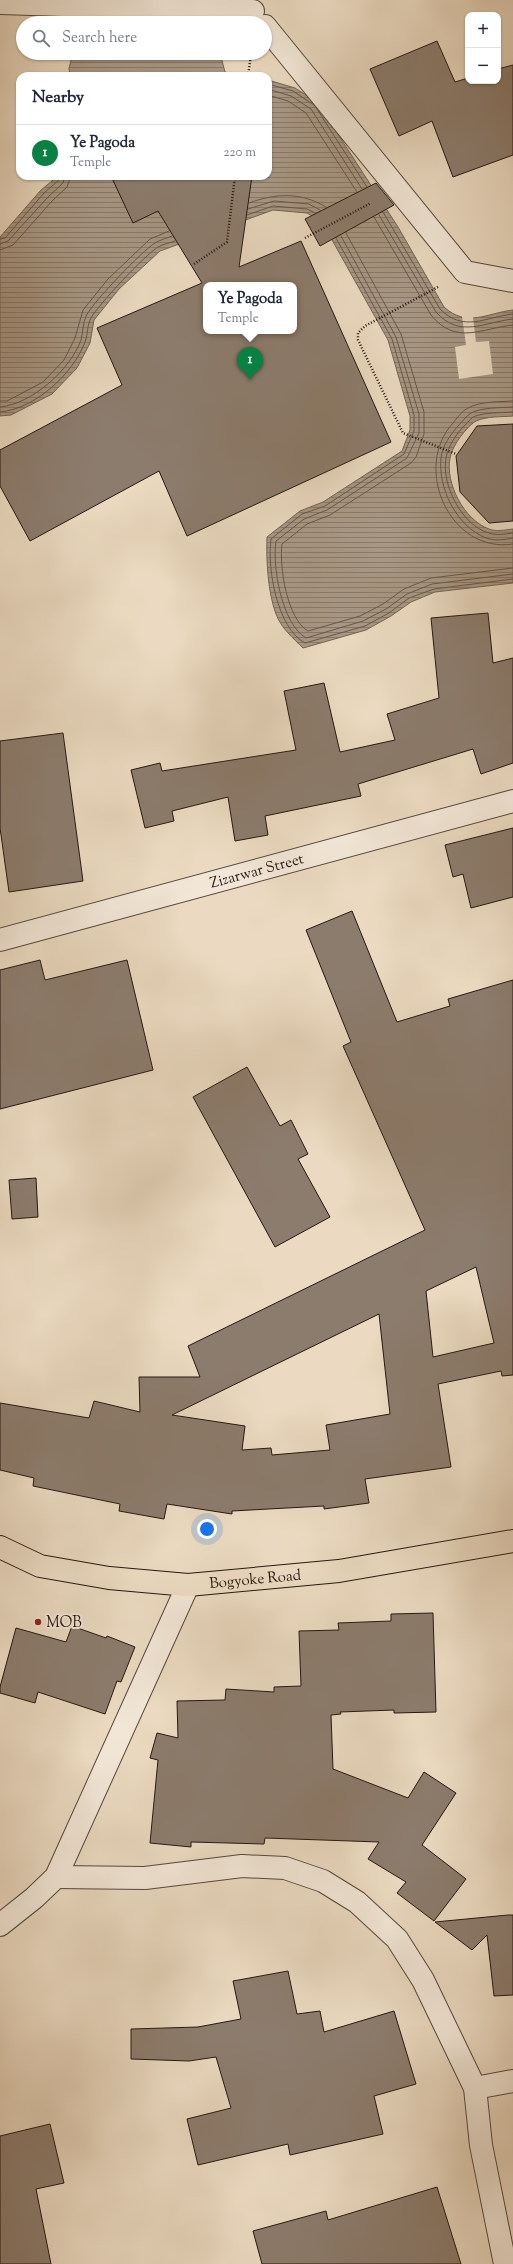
<!DOCTYPE html>
<meta charset="utf-8">
<style>
:root{--surface:#fff;--page:#f2f2f3;--text:#1f2937;--muted:#747a83;--line:#e0e1e3;--accent:#0b8043}
body{margin:0;font-family:"Sorts Mill Goudy",serif;background:var(--page);color:var(--text)}
.controls{position:absolute;right:12px;top:12px;display:grid;overflow:hidden;border-radius:8px;box-shadow:0 1px 3px #0004}
.controls button{width:36px;height:36px;display:grid;place-items:center;padding:0;border:0;border-bottom:1px solid var(--line);background:var(--surface);color:var(--text);font:20px sans-serif}
.you{position:absolute;left:207px;top:1529px;width:14px;height:14px;margin:-10px;border:3px solid #fff;border-radius:50%;background:#1a73e8;box-shadow:0 0 0 6px #1a73e833}
.badge{display:grid;place-items:center;width:26px;height:26px;border-radius:50%;background:var(--accent);color:#fff;font-size:13px;font-weight:700}
.pin{position:absolute;translate:-50% -33px;filter:drop-shadow(0 1px 2px #0008)}
.pin::after{content:'';position:absolute;top:21px;width:14px;height:12px;background:inherit;clip-path:polygon(0 0,100% 0,50% 100%)}
.popup{position:absolute;left:203px;top:282px;width:94px;height:52px;box-sizing:border-box;display:grid;place-content:center;border-radius:8px;background:var(--surface);filter:drop-shadow(0 1px 3px #0005);font-size:13px;white-space:nowrap;color:var(--muted)}
.popup b{font-size:15px;color:var(--text)}
.popup::after{content:'';position:absolute;left:50%;top:100%;margin-left:-8px;border:8px solid transparent;border-top-color:var(--surface)}
.list{margin:0;padding:0;list-style:none}
h2{display:flex;justify-content:space-between;align-items:center;height:52px;margin:0;padding:0 16px;font-size:17px}
h2 small{font-size:13px;font-weight:400;color:var(--muted)}
.list li{display:grid;grid-template-columns:26px 1fr auto;gap:12px;align-items:center;box-sizing:border-box;height:56px;padding:0 16px;border-top:1px solid var(--line)}
.list b{display:block;font-size:15px;white-space:nowrap}
.list p{margin:0;font-size:13px;white-space:nowrap;color:var(--muted)}
.list em{font-size:13px;font-style:normal;color:var(--muted)}
.icon{flex:none;width:22px;height:22px;fill:none;stroke:currentColor;stroke-width:2;stroke-linecap:round;stroke-linejoin:round}
.map{position:relative;flex:none;width:513px;height:2264px;overflow:hidden}
.search{position:absolute;background:var(--surface);box-shadow:0 1px 3px #0004;left:16px;top:16px;width:256px;height:44px;display:flex;align-items:center;gap:10px;box-sizing:border-box;padding:0 14px;border-radius:22px;color:var(--muted);font-size:15px}
.panel{position:absolute;background:var(--surface);box-shadow:0 1px 3px #0004;left:16px;top:72px;width:256px;height:108px;border-radius:12px}
.map>svg:first-child{display:block}
.water{fill:url(#water-rules);stroke:#746457}
.pier{fill:#ebdac1}
.lines{fill:none;stroke-linecap:round;stroke-linejoin:round}
.shore{stroke:#66584b;stroke-width:1}
.building{fill:#8c7c6d;stroke:#251711;fill-rule:evenodd}
.minor-casing{stroke:#56483d;stroke-width:24}
.major-casing{stroke:#251711;stroke-width:24}
.path{stroke:#251711;stroke-width:2.5;stroke-dasharray:1 2;stroke-linecap:butt}
.minor{stroke:#f2e7d7;stroke-width:22}
.major{stroke:#ebdac1;stroke-width:22}
.poi-dot{fill:#8f2418;stroke:#f2e7d7;stroke-width:1.5}
.labels{text-anchor:middle;stroke-width:4;stroke-linejoin:round;paint-order:stroke}
.street-label{font-size:15px;fill:#251711;stroke:#f2e7d7}
.poi-label{font-size:15px;fill:#251711;stroke:#f2e7d7;text-anchor:start}
</style>
<div class="map">
<svg width="513" height="2264" viewBox="0 0 513 2264">
<defs>
<pattern id="water-rules" width="6" height="5" patternUnits="userSpaceOnUse"><rect width="6" height="5" fill="#a89885"/><path d="M0 2.5h6" fill="none" stroke="#897b6b"/></pattern>
</defs>
<rect width="100%" height="100%" fill="#ebdac1"/>
<filter id="stains"><feTurbulence type="fractalNoise" baseFrequency=".005" numOctaves="4"/><feColorMatrix values="0 0 0 0 .2 0 0 0 0 .09 0 0 0 0 .02 0 0 0 .5 -.17"/></filter>
<radialGradient id="worn" r=".72"><stop offset=".6" stop-color="#630" stop-opacity="0"/><stop offset="1" stop-color="#630" stop-opacity=".3"/></radialGradient>
<g class="water">
<path d="M 73,53 L 220,53 L 225,72 L 240,76 L 70,76 L 69,68 Z"/>
<path d="M 268,80 L 295,88 L 317,102 L 398,227 L 444,307 C 467,328 487,313 513,310 L 513,416 C 502,417 487,416 476,421 C 472,423 469,427 465,431 C 459,438 452,448 450,458 C 445,483 464,520 489,529 C 496,532 505,530 513,529 L 513,583 L 435,592 L 411,602 L 391,616 L 366,630 L 303,648 C 293,638 281,628 276,614 C 268,593 266,560 267,537 L 300,511 L 323,502 L 402,451 L 410,430 L 410,416 L 388,340 L 322,222 L 307,213 L 273,210 L 160,251 L 119,289 L 94,320 L 90,343 L 77,368 L 52,394 L 11,415 L 0,416 L 0,237 L 41,190 L 58,176 L 268,176 Z"/>
</g>
<path class="pier" d="M 462,316 L 473,317 L 476,342 L 489,341 L 493,374 L 459,379 L 455,347 L 466,345 Z"/>
<g class="lines">
<g class="shore">
<path d="M 268,84 L 293,91 L 314,105"/>
<path d="M 268,89 L 291,96 L 311,109 L 362,189"/>
<path d="M 268,95 L 288,101 L 306,113 L 357,192"/>
<path d="M 315,106 L 367,187"/>
<path d="M 249,203 C 276,193 301,192 326,207"/>
<path d="M 248,209 L 274,201 L 309,204 L 320,210"/>
<path d="M 383,212 L 440,309 C 464,333 485,317 513,314"/>
<path d="M 247,215 L 273,206 L 307,209 L 315,213"/>
<path d="M 379,215 L 436,312 C 460,339 484,322 513,319"/>
<path d="M 374,217 L 431,315 C 456,346 482,328 513,325"/>
<path d="M 346,233 L 401,334 L 424,412 L 424,434 L 416,457 L 411,463 L 330,515 L 307,524 L 282,544 C 279,566 287,619 308,631 L 360,616 L 383,604 L 404,589 L 431,578 L 513,568"/>
<path d="M 341,236 L 396,337 L 419,414 L 419,433 L 407,458 L 327,510 L 304,519 L 276,541 C 272,567 282,624 306,638 L 363,621 L 386,609 L 407,594 L 432,584 L 513,574"/>
<path d="M 336,238 L 392,339 L 414,415 L 414,431 L 404,454 L 325,506 L 302,514 L 271,539 C 267,568 277,628 305,643 L 365,626 L 389,613 L 409,598 L 434,589 L 513,579"/>
<path d="M 0,239 L 5,238 L 44,193 L 59,180 L 60,176"/>
<path d="M 0,244 L 8,241 L 48,197 L 63,183 L 65,176"/>
<path d="M 0,250 L 13,245 L 52,201 L 67,187 L 71,176"/>
<path d="M 0,401 L 7,401 L 43,382 L 64,360 L 75,338 L 83,310 L 108,279 L 150,239 L 169,231"/>
<path d="M 513,401 C 499,402 481,401 468,408 C 462,411 457,418 453,423 C 412,468 450,554 513,544"/>
<path d="M 0,407 C 32,404 70,370 81,340 C 83,332 83,323 86,316 C 93,302 142,251 155,243 C 160,240 167,238 172,236"/>
<path d="M 513,407 C 500,408 483,407 471,413 C 466,416 462,422 458,426 C 451,434 442,446 441,458 C 438,488 456,526 486,538 C 494,541 504,540 513,538"/>
<path d="M 0,412 C 35,409 73,374 85,342 C 88,334 87,325 91,318 C 98,305 145,255 158,247 C 163,244 170,243 175,241"/>
<path d="M 513,412 C 501,413 484,412 473,417 C 469,420 466,425 462,428 C 455,436 448,447 446,458 C 441,484 462,526 489,533 C 497,536 505,534 513,533"/>
</g>
</g>
<g class="building">
<path d="M 437,41 L 455,82 L 468,78 L 468,81 L 498,81 L 498,69 L 513,65 L 513,155 L 453,177 L 432,121 L 399,136 L 370,69 Z"/>
<path d="M 111,176 L 252,176 L 239,267 L 301,241 L 391,442 L 187,536 L 159,471 L 30,541 L 0,486 L 0,450 L 122,385 L 97,328 L 202,283 L 158,211 L 133,223 ZM 206,285 L 294,285 L 294,331 L 206,331 Z"/>
<path d="M 376,183 L 394,205 L 320,246 L 305,219 Z"/>
<path d="M 513,424 L 513,521 L 489,523 L 460,492 L 456,456 L 477,426 Z"/>
<path d="M 488,613 L 493,663 L 513,658 L 513,763 L 481,774 L 473,749 L 358,784 L 361,796 L 265,816 L 268,835 L 235,841 L 228,797 L 172,811 L 174,821 L 145,828 L 131,770 L 160,763 L 162,771 L 296,750 L 284,691 L 324,683 L 340,752 L 395,740 L 387,714 L 439,698 L 431,618 Z"/>
<path d="M 63,733 L 83,881 L 9,892 L 0,828 L 0,741 Z"/>
<path d="M 513,828 L 513,897 L 471,908 L 463,874 L 453,877 L 445,845 Z"/>
<path d="M 352,911 L 397,1022 L 450,1006 L 448,999 L 513,980 L 513,1375 L 502,1376 L 501,1371 L 438,1384 L 451,1467 L 365,1479 L 369,1503 L 324,1509 L 324,1506 L 232,1511 L 232,1514 L 167,1504 L 164,1519 L 119,1511 L 120,1504 L 33,1486 L 34,1478 L 0,1470 L 0,1403 L 89,1418 L 94,1401 L 140,1412 L 139,1377 L 200,1377 L 188,1346 L 425,1230 L 343,1046 L 351,1042 L 306,930 ZM 476,1267 L 494,1343 L 433,1357 L 426,1291 ZM 379,1314 L 390,1414 L 326,1425 L 330,1450 L 272,1455 L 271,1448 L 242,1450 L 245,1426 L 172,1415 Z"/>
<path d="M 40,960 L 45,980 L 127,960 L 153,1070 L 0,1109 L 0,970 Z"/>
<path d="M 247,1067 L 280,1126 L 291,1120 L 308,1154 L 298,1159 L 330,1217 L 275,1247 L 193,1097 Z"/>
<path d="M 36,1178 L 38,1217 L 12,1219 L 9,1180 Z"/>
<path d="M 433,1613 L 436,1712 L 394,1713 L 394,1710 L 340,1712 L 341,1714 L 331,1715 L 333,1769 L 408,1798 L 424,1772 L 456,1793 L 422,1845 L 466,1879 L 434,1921 L 397,1893 L 406,1882 L 368,1859 L 379,1842 L 265,1838 L 264,1844 L 191,1842 L 191,1847 L 150,1843 L 158,1760 L 150,1758 L 157,1733 L 178,1738 L 177,1701 L 225,1700 L 226,1689 L 274,1692 L 274,1687 L 301,1686 L 299,1631 L 339,1630 L 338,1623 L 391,1621 L 391,1614 Z"/>
<path d="M 72,1626 L 106,1638 L 107,1636 L 135,1647 L 121,1682 L 117,1681 L 105,1714 L 38,1692 L 35,1703 L 0,1693 L 0,1687 L 16,1628 L 66,1642 Z"/>
<path d="M 508,1915 L 513,1915 L 513,1995 L 494,1996 L 487,1935 L 472,1950 L 435,1922 Z"/>
<path d="M 288,1971 L 297,2014 L 320,2011 L 324,2032 L 394,2011 L 416,2084 L 374,2096 L 383,2134 L 290,2155 L 288,2144 L 198,2165 L 187,2119 L 231,2108 L 216,2057 L 189,2061 L 131,2059 L 131,2029 L 198,2027 L 241,2019 L 233,1981 Z"/>
<path d="M 50,2124 L 64,2183 L 36,2189 L 51,2264 L 0,2264 L 0,2136 Z"/>
<path d="M 437,2187 L 461,2264 L 262,2264 L 253,2231 L 326,2211 L 328,2220 Z"/>
</g>
<g class="lines">
<g class="minor-casing">
<g id="minor">
<path d="M 0,3 L 253,11"/>
<path d="M 265,26 L 465,272 L 513,281"/>
<path id="s1" d="M 0,940 L 513,801"/>
<path d="M 56,1877 L 145,1878 L 242,1866 L 285,1868 L 323,1881 L 357,1902 L 397,1939 L 423,1980 L 475,2088 L 481,2145 L 505,2264"/>
<path d="M 0,1925 L 34,1898 L 56,1877 L 188,1585"/>
<path d="M 475,2088 L 513,2081"/>
</g>
</g>
<g class="major-casing">
<g id="major">
<path id="s2" d="M 0,1547 L 40,1566 L 109,1578 L 188,1585 L 339,1571 L 513,1541"/>
</g>
</g>
<g class="path">
<path d="M 248,76 L 251,55"/>
<path d="M 305,238 L 371,203"/>
<path d="M 194,264 L 227,242 L 235,176"/>
<path d="M 438,287 L 365,326 L 358,333 L 358,340 L 403,433 L 456,454"/>
</g>
<use href="#minor" class="minor"/>
<use href="#major" class="major"/>
</g>
<circle class="poi-dot" cx="38" cy="1622" r="4"/>
<g class="labels">
<g class="street-label">
<text dy="5" stroke="none"><textPath href="#s1" startOffset="266">Zizarwar Street</textPath></text>
<text dy="5" stroke="none"><textPath href="#s2" startOffset="261">Bogyoke Road</textPath></text>
</g>
<g class="poi-label">
<text x="46" y="1627">MOB</text>
</g>
</g>
<rect width="100%" height="100%" filter="url(#stains)"/>
<rect width="100%" height="100%" fill="url(#worn)"/>
</svg>
<div class="controls">
<button>+</button>
<button>−</button>
</div>
<div class="you"></div>
<div class="pin badge" style="left:250px;top:380px">1</div>
<div class="popup"><b>Ye Pagoda</b>Temple</div>
<div class="search"><svg class="icon" aria-label="search" viewBox="0 0 24 24"><circle cx="10" cy="10" r="6"/><path d="M15 15l6 6"/></svg>Search here</div>
<section class="panel">
<h2>Nearby<small></small></h2>
<ul class="list">
<li><span class="badge">1</span><div><b>Ye Pagoda</b><p>Temple</p></div><em>220 m</em></li>
</ul>
</section>
</div>
